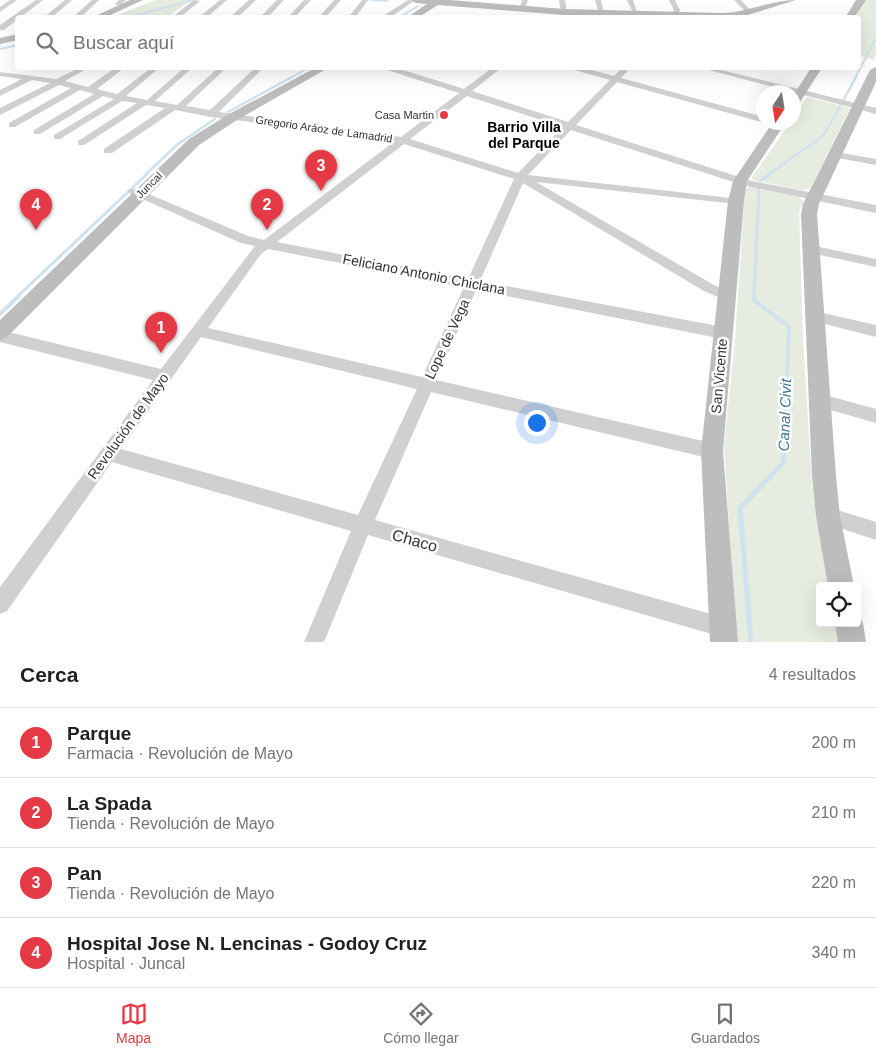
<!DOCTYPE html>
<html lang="es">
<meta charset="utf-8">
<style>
:root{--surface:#fff;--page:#f6f6f6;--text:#202124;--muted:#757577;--line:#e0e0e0;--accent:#e63946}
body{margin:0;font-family:Arial,sans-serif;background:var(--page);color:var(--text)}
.controls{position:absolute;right:15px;bottom:15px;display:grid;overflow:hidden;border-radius:5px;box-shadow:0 5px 20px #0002}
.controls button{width:45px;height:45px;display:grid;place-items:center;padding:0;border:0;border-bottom:1px solid var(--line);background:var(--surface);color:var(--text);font:25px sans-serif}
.compass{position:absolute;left:756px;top:85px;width:45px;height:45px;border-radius:50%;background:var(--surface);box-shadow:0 5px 20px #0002;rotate:192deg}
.you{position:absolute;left:536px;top:422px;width:18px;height:18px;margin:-12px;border:4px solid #fff;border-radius:50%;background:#1a73e8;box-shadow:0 0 0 8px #1a73e833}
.badge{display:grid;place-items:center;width:32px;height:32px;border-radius:50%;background:var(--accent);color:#fff;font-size:16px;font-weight:700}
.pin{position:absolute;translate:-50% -41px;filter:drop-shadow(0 1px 2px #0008)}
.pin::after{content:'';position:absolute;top:26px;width:18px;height:15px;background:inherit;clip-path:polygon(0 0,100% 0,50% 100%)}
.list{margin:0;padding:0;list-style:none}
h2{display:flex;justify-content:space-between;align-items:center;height:65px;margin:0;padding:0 20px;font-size:21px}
h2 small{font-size:16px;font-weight:400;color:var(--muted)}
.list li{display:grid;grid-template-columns:32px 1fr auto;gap:15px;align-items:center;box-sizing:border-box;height:70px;padding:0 20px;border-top:1px solid var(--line)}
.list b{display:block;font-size:19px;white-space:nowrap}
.list p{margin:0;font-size:16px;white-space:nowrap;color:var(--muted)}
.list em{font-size:16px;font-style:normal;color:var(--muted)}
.icon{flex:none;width:28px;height:28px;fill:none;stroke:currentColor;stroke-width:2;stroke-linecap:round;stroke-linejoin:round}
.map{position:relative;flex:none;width:876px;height:642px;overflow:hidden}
.search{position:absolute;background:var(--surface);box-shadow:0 5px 20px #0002;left:15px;right:15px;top:15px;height:55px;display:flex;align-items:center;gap:12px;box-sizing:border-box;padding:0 18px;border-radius:5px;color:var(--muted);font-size:19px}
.sheet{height:345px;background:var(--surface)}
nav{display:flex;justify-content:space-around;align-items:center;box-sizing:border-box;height:70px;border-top:1px solid var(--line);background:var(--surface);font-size:14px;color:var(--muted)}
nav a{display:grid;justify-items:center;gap:2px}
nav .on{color:var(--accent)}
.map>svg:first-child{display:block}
.green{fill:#e6ecdf}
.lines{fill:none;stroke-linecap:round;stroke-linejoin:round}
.stream-far4{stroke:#cfe2ee;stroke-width:2}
.stream-far3{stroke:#cfe2ee;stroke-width:2.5}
.stream-far2{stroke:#cfe2ee;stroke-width:3}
.stream-far1{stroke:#cfe2ee;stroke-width:4}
.stream{stroke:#cfe2ee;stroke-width:5}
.street{fill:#d0d0d0;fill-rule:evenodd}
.secondary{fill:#bdbdbd;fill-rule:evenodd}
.poi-dot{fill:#e63946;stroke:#fff;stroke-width:2}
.labels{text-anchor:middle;stroke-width:5;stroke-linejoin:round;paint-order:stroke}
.far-poi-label{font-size:11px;fill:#333;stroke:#fff;text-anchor:end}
.far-street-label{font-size:11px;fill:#333;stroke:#fff}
.far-quarter-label{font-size:14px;font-weight:bold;fill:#000;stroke:#fff}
.street-label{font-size:14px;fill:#333;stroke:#fff}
.water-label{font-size:15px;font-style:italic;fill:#3f7597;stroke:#fff}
.near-street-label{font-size:16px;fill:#333;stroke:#fff}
</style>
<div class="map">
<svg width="876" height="642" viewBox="0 0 876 642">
<rect width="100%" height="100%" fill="#fff"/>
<g class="green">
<path d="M 156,0 L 192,0 L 167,17 L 112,17 Z"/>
<path d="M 866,0 L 876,0 L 876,54 L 874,60 L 859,55 L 858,18 L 855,17 Z"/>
<path d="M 807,97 L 850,108 L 810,189 L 800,190 L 753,180 L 752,177 L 790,123 L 794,122 L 794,117 Z"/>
<path d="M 749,187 L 799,197 L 804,202 L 799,211 L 803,338 L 812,486 L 830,586 L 820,586 L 820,623 L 837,623 L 841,642 L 737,642 L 724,447 L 735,339 L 745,190 Z"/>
</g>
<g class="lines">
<g class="stream-far4">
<path d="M 371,0 L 387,1"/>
<path d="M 127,18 L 193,0"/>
<path d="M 398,18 L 418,6"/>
<path d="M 0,49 L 18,45"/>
<path d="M 290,78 L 308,68"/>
<path d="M 855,78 L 876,38"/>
</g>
<g class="stream-far3">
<path d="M 844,99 L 856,77"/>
<path d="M 228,112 L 292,77"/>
<path d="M 145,175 L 178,144 L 215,119"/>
<path d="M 768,175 L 824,135 L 841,104"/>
</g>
<g class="stream-far2">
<path d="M 760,181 L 770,174"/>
<path d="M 17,297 L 147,174"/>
<path d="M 754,297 L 759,188"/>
</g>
<g class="stream-far1">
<path d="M 754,296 L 754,300 L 789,327 L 784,450"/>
<path d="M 0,314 L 19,296"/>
</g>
<path class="stream" d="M 751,642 L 740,508 L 783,463 L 784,449"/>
<g class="street">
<path d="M 10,0 L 17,0 L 0,12 L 0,7 Z"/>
<path d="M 36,0 L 43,0 L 4,30 L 0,30 L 0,25 Z"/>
<path d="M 65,0 L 72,0 L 51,18 L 43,18 Z"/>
<path d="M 92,0 L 99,0 L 80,18 L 72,18 Z"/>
<path d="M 119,0 L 126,0 L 120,5 L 116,5 L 115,4 Z"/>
<path d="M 194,0 L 200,1 L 179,18 L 171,18 Z"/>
<path d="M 220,0 L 227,0 L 206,18 L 198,18 Z"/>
<path d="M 249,0 L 256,0 L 237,18 L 229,18 Z"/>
<path d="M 277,0 L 284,0 L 267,18 L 259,18 Z"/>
<path d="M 304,0 L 311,0 L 294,18 L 287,18 Z"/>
<path d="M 334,0 L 341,0 L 325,18 L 318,18 Z"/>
<path d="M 362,0 L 368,0 L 355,18 L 348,18 Z"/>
<path d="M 408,0 L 414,1 L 389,18 L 380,18 Z"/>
<path d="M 522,0 L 528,0 L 525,9 L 520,8 Z"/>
<path d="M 559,0 L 565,0 L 567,13 L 565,18 L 558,18 L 561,13 Z"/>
<path d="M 595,0 L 601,0 L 604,14 L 599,13 Z"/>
<path d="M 627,0 L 633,0 L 638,15 L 634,15 Z"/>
<path d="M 669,0 L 675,0 L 680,10 L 677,18 L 670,18 L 674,10 Z"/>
<path d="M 734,0 L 741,0 L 751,11 L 751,13 L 747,13 Z"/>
<path d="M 79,68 L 88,68 L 65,81 L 88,87 L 115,68 L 124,68 L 97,89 L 117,94 L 151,68 L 159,68 L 126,96 L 147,100 L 184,68 L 192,68 L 155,101 L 177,105 L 218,68 L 226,68 L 186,106 L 210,110 L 255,68 L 263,68 L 219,112 L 401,137 L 459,93 L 387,70 L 386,68 L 397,68 L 464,89 L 492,68 L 501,68 L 472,91 L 568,122 L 610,80 L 574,70 L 573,68 L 584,68 L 614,76 L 622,68 L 630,68 L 621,78 L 764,117 L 764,122 L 765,122 L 761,122 L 617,82 L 576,125 L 752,181 L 876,205 L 876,213 L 746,186 L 571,130 L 528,175 L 740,199 L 742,201 L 740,203 L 736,204 L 536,182 L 714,285 L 732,293 L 734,296 L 732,299 L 727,301 L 704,291 L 523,183 L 480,281 L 723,327 L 728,329 L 730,333 L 728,337 L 723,339 L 476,290 L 436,380 L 712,443 L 718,445 L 720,451 L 718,457 L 712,459 L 431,392 L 375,520 L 722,617 L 729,620 L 732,627 L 729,634 L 722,637 L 368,535 L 324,642 L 304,642 L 351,531 L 112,462 L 7,611 L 0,614 L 0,587 L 153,380 L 0,342 L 0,330 L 161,369 L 255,246 L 241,243 L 129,193 L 128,191 L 129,189 L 137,189 L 248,236 L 264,240 L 395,141 L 211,117 L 175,110 L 112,153 L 104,153 L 104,149 L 165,108 L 146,105 L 84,145 L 78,145 L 78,141 L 137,103 L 122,101 L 60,139 L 54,139 L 54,135 L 114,99 L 103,96 L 40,134 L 34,134 L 34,130 L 94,94 L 80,90 L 15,127 L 9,127 L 9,123 L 71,88 L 59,85 L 0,115 L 0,108 L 50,83 L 32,80 L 0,96 L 0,90 L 22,79 L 0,76 L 0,72 L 56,79 ZM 467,96 L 563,127 L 518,173 L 410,139 ZM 404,144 L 514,179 L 468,279 L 277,242 ZM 268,249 L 464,287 L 422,377 L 208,328 L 261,254 ZM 201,337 L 417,389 L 358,515 L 121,449 Z"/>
<path d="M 701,68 L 713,68 L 876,108 L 876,114 Z"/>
<path d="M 836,152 L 876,159 L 876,165 L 832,157 L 832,153 Z"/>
<path d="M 810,245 L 876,259 L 876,267 L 806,252 L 804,249 L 806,246 Z"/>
<path d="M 814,311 L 876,325 L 876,337 L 809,320 L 807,316 L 809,312 Z"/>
<path d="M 818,393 L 876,409 L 876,423 L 813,405 L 810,400 L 813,395 Z"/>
<path d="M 828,507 L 876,522 L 876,540 L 822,522 L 819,516 L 822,510 Z"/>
</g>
<g class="secondary">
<path d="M 130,0 L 143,0 L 104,18 L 91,18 Z"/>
<path d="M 411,0 L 450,0 L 564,9 L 722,13 C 747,13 770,0 796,0 L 738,18 L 564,15 L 438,5 L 417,18 L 406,18 L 427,4 L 416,3 Z"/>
<path d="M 856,0 L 866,0 L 854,18 L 845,18 Z"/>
<path d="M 18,34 L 18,40 L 0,44 L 0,38 Z"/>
<path d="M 876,67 L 876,82 L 819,204 L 817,214 L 836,476 L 840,516 L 854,586 L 828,586 L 816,516 L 812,476 L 801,214 L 803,204 L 870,70 Z"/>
<path d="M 315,68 L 328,68 L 237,120 L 199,145 L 7,337 L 0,340 L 0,320 L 189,139 L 229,114 Z"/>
<path d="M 811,68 L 822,68 L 798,105 L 794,106 L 794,94 Z"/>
<path d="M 773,122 L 786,122 L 747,181 L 744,201 L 723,451 L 738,642 L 710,642 L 701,451 L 728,201 L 733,181 Z"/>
<path d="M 857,613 L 863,623 L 866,642 L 838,642 L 835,623 L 857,623 Z"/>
</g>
</g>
<circle class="poi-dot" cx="444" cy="115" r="5"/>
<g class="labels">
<g class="far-poi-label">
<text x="434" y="119">Casa Martin</text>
</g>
<g class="far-street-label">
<text transform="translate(324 129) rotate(8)" y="4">Gregorio Aráoz de Lamadrid</text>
<text transform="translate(149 185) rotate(-45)" y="4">Juncal</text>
</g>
<g class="far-quarter-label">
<text x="524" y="132">Barrio Villa<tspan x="524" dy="16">del Parque</tspan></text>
</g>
<g class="street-label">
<text transform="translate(424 274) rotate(11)" y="5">Feliciano Antonio Chiclana</text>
<text transform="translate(447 339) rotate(-65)" y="5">Lope de Vega</text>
<text transform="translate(719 376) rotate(-85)" y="5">San Vicente</text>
<text transform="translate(128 426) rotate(-54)" y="5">Revolución de Mayo</text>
</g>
<g class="water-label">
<text transform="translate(785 415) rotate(-88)" y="5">Canal Civit</text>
</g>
<g class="near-street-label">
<text transform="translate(415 540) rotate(16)" y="6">Chaco</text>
</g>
</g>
</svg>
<div class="controls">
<button><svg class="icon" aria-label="locate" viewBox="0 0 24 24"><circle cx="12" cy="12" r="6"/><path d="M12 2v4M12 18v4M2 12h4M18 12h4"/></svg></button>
</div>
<svg class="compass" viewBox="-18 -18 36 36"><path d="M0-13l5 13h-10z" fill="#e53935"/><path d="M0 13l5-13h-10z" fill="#757577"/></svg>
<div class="you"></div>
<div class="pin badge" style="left:161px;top:353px">1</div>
<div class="pin badge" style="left:267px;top:230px">2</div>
<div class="pin badge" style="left:321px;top:191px">3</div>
<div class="pin badge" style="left:36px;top:230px">4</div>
<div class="search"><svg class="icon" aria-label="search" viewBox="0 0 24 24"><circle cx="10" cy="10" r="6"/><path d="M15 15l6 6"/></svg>Buscar aquí</div>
</div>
<section class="sheet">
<h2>Cerca<small>4 resultados</small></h2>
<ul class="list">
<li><span class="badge">1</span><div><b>Parque</b><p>Farmacia · Revolución de Mayo</p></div><em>200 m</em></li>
<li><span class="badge">2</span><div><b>La Spada</b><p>Tienda · Revolución de Mayo</p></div><em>210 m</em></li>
<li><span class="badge">3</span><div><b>Pan</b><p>Tienda · Revolución de Mayo</p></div><em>220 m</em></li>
<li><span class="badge">4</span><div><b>Hospital Jose N. Lencinas - Godoy Cruz</b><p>Hospital · Juncal</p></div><em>340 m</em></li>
</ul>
</section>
<nav>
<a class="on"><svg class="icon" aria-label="map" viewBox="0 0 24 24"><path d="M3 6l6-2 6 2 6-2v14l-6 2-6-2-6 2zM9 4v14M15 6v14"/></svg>Mapa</a>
<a><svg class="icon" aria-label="directions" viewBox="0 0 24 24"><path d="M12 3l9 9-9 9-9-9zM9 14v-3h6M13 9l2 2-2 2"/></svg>Cómo llegar</a>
<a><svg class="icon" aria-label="saved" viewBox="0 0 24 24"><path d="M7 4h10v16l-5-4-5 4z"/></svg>Guardados</a>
</nav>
